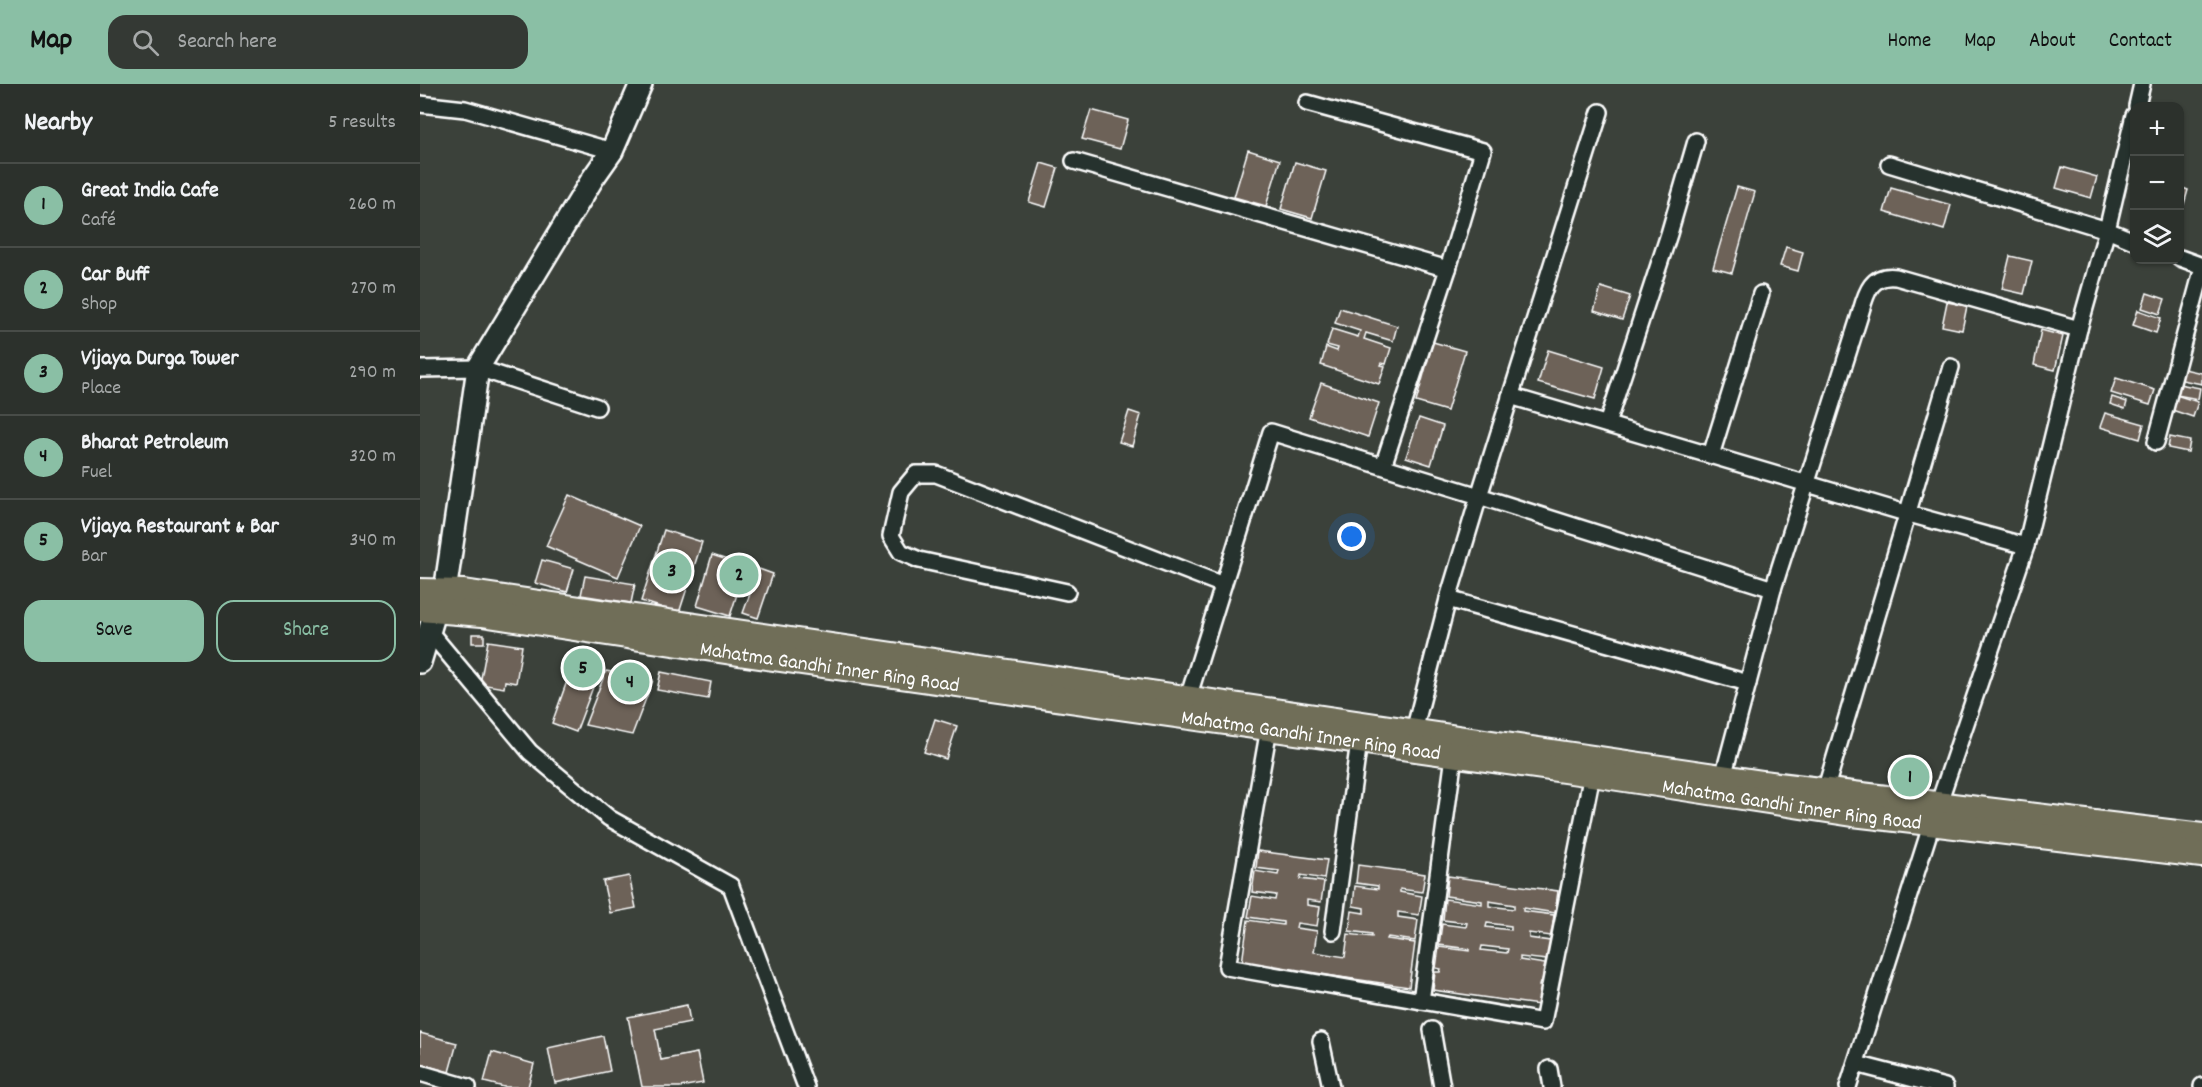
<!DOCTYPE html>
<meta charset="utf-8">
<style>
:root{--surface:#2c312c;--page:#343934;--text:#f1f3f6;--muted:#a6a9a9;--line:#484c48;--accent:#8abfa5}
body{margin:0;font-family:Dekko,sans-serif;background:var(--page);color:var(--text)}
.controls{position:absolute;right:18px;top:18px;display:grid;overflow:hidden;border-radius:12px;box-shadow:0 2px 4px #0004}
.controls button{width:54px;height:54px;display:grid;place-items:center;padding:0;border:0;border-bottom:2px solid var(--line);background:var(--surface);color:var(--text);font:30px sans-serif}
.you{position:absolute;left:932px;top:453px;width:21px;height:21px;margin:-15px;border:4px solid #fff;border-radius:50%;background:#1a73e8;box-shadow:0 0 0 9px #1a73e833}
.badge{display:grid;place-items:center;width:39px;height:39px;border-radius:50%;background:var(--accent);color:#111;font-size:20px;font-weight:700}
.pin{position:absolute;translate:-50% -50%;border:3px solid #fff;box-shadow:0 2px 6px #0006}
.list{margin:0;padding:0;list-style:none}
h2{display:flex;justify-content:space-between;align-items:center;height:78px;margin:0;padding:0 24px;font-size:26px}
h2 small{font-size:20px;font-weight:400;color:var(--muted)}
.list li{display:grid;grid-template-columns:39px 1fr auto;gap:18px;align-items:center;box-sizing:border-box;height:84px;padding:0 24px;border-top:2px solid var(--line)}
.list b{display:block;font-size:22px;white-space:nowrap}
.list p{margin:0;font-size:20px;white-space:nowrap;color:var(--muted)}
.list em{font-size:20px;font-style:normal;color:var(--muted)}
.actions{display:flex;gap:12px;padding:18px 24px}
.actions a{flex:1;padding:14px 0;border:2px solid var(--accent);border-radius:18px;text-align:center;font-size:21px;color:var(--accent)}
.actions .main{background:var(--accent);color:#111}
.icon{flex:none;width:33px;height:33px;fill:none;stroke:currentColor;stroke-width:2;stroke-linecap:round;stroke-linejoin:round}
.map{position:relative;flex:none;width:1782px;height:1003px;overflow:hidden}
header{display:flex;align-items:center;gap:36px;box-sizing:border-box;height:84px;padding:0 30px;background:var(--accent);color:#111}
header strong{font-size:28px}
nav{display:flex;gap:33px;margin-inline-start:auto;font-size:21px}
.search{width:420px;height:54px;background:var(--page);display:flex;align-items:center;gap:15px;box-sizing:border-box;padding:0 21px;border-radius:18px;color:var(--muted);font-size:22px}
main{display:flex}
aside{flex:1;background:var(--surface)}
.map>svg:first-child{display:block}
.building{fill:#6d6259;stroke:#fff;stroke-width:1.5;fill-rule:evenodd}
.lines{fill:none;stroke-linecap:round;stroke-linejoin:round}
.minor-casing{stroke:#fff;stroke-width:20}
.secondary-casing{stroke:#fff;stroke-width:26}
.primary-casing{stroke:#fff;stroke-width:28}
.minor{stroke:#26332d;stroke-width:15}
.secondary{stroke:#26332d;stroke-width:21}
.primary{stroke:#706e59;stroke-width:24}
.labels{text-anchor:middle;stroke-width:6;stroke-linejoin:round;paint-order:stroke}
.street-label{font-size:21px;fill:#fff;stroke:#26332d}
</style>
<header>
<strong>Map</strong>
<div class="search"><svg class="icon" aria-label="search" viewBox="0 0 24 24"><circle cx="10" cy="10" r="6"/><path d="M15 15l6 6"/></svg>Search here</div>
<nav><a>Home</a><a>Map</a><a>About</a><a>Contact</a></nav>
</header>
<main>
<aside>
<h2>Nearby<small>5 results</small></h2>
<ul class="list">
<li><span class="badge">1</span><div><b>Great India Cafe</b><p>Café</p></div><em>260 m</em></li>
<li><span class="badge">2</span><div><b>Car Buff</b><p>Shop</p></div><em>270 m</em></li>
<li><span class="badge">3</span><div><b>Vijaya Durga Tower</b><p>Place</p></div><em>290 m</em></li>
<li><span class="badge">4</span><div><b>Bharat Petroleum</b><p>Fuel</p></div><em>320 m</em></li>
<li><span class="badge">5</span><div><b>Vijaya Restaurant &amp; Bar</b><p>Bar</p></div><em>340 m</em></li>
</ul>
<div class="actions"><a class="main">Save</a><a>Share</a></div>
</aside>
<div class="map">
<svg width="1782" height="1003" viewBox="0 0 1782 1003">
<rect width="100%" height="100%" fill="#3b413a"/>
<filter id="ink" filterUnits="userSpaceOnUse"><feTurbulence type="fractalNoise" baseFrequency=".0167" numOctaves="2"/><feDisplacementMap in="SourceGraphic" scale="12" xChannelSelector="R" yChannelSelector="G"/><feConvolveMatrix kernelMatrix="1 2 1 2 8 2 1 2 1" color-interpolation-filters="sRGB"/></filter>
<g filter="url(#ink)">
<g class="building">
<path d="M 671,26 L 708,36 L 700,65 L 662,55 Z"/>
<path d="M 828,66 L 860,76 L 846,122 L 814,113 Z"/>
<path d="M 875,78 L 906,87 L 892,134 L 861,125 Z"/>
<path d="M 621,79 L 638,84 L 626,123 L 609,118 Z"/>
<path d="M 1642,83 L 1677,93 L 1671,114 L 1636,104 Z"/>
<path d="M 1317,103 L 1335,108 L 1312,189 L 1293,184 Z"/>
<path d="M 1760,103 L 1768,106 L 1764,120 L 1760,119 Z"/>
<path d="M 1471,104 L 1531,121 L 1524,146 L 1464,128 Z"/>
<path d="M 1366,163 L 1383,168 L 1378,187 L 1360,182 Z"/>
<path d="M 1590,172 L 1612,177 L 1604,210 L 1582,205 Z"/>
<path d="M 1181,203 L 1210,212 L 1202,236 L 1174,227 Z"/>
<path d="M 1727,209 L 1745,215 L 1740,230 L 1722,224 Z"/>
<path d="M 1527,218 L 1547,222 L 1542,246 L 1522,242 Z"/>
<path d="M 920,224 L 977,242 L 973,257 L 946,249 L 944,255 L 971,264 L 966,280 L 962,279 L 961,281 L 965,282 L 959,300 L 901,281 L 906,263 L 917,267 L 918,264 L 907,261 L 912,245 L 938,253 L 940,247 L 915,239 Z"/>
<path d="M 1718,226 L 1741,234 L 1736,249 L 1713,241 Z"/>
<path d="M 1621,246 L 1643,252 L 1635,286 L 1614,281 Z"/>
<path d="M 1013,258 L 1045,267 L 1027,327 L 996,318 Z"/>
<path d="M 1128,266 L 1184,283 L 1175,315 L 1118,299 Z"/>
<path d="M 1764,285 L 1782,289 L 1782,300 L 1762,296 Z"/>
<path d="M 1696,294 L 1735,306 L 1730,321 L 1691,309 Z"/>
<path d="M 901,299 L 959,319 L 948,353 L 889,333 Z"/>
<path d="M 1759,300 L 1780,304 L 1778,315 L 1757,311 Z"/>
<path d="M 1756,311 L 1778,318 L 1773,333 L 1752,326 Z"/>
<path d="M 1692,313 L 1707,318 L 1705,325 L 1690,320 Z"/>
<path d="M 709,327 L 721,331 L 712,362 L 699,358 Z"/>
<path d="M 1685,329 L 1724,340 L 1720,355 L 1680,343 Z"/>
<path d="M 999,334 L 1023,342 L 1011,381 L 986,373 Z"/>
<path d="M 1750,353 L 1770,357 L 1768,368 L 1748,364 Z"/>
<path d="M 149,411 L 220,442 L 198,493 L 126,462 Z"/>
<path d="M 244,446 L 282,458 L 259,529 L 221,517 Z"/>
<path d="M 292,471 L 326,482 L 310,532 L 277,522 Z"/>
<path d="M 122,476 L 154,485 L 147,508 L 115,499 Z"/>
<path d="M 339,485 L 353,490 L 338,534 L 323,529 Z"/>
<path d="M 165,492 L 215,500 L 211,519 L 161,511 Z"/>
<rect x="52" y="550" width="12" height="9"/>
<path d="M 68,557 L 102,562 L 96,599 L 85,597 L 84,604 L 60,600 Z"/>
<path d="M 151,586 L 176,595 L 156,648 L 132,639 Z"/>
<path d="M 186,587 L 233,596 L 212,651 L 165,641 Z"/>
<path d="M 241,588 L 291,598 L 288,615 L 237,606 Z"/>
<path d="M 515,635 L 537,642 L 526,675 L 504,668 Z"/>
<path d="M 838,767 L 907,776 L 904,795 L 881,791 L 880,795 L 904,798 L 901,818 L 887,816 L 887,821 L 900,823 L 897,842 L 877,839 L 876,844 L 897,847 L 894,868 L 925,873 L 928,850 L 952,853 L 952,850 L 929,847 L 932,827 L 944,829 L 944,824 L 933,822 L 935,802 L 958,805 L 958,802 L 936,799 L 938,781 L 1005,790 L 1002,808 L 980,805 L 980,808 L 1002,812 L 999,831 L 978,828 L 978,833 L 998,836 L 995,857 L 968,853 L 967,855 L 995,859 L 989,903 L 822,879 L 828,836 L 863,841 L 863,838 L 828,833 L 832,812 L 855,816 L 856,811 L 832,808 L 835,787 L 858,791 L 859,787 L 836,784 Z"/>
<path d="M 209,792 L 216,824 L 190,829 L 183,797 Z"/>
<path d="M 1028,792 L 1138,807 L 1135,829 L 1103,824 L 1103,827 L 1134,831 L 1131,852 L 1109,849 L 1109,854 L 1130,857 L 1127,876 L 1100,873 L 1100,876 L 1125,880 L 1122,898 L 1120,898 L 1119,902 L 1122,902 L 1119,921 L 1013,906 L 1015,888 L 1020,888 L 1021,885 L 1016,884 L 1019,863 L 1049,867 L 1049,865 L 1019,861 L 1022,840 L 1046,843 L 1047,839 L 1023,836 L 1025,815 L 1062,820 L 1062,817 L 1026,812 ZM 1069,817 L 1094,821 L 1094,825 L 1069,822 ZM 1067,839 L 1091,842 L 1091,846 L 1066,843 ZM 1062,862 L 1088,865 L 1087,869 L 1061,866 Z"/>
<path d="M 267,921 L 270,938 L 235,945 L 241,976 L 277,969 L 283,999 L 260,1003 L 222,1003 L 208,933 Z"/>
<path d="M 0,949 L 37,959 L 29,988 L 0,980 Z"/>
<path d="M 183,952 L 190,987 L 135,999 L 128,964 Z"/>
<path d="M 72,968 L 114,980 L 108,1003 L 84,1003 L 64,998 Z"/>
</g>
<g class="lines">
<g class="minor-casing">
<g id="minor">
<path d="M 887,19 L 1063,67 L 1028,185"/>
<path d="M 0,20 L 45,25 L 192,67"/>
<path d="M 1717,22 L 1722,0"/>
<path d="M 1180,28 L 1059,412 L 1353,505 L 1438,237 C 1445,216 1447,189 1476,193 L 1659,245"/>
<path d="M 654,77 L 1028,185 L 963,382"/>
<path d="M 1469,80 L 1687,146 L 1714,157"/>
<path d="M 1760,174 L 1782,182"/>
<path d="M 0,285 L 58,284 L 177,323"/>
<path d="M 1090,312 L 1489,430 L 1606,462"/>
<path d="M 1187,340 L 1249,150 L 1276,57"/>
<path d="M 1736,358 L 1782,187"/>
<path d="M 1291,371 L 1341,210"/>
<path d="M 647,508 L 499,476 L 481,468 L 471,452 L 481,408 L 496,390 L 516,390 L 803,501"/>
<path d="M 1028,515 L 1328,599"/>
<path d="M 9,547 L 110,668 L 189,734 L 311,802 L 386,1003"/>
<path d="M 768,614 L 851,348 L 1059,412 L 1028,515 L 994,647"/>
<path d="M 849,644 L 807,883 L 1123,938 L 1172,690"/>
<path d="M 1303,693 L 1353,505"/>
<path d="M 1405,707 L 1531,283"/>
<path d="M 913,847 L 939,657"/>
<path d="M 1001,917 L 1034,672"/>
<path d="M 1012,946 L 1022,1003"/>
<path d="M 901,957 L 911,1003"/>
<path d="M 1436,980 L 1525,1003"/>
<path d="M 1129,985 L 1132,1003"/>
<path d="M 0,989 L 48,1003"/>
<path d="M 1428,1003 L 1512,739 L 1606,462 L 1659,245 L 1687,146 L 1714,31"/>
<path d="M 1782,1003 L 1782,1002"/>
</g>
</g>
<g class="secondary-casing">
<path id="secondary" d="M 0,578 L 16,525 L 25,508 L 58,284 L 173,94 L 192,67 L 221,0"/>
</g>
<g class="primary-casing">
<g id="primary">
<path d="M 0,507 L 44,508 L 1343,699 L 1782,752"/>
<path id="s1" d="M 0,525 L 62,530 L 325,570 L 1172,690 L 1433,730 L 1782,771"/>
</g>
</g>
<use href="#minor" class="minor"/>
<use href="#secondary" class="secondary"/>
<use href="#primary" class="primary"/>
</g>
</g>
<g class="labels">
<g class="street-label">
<text dy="7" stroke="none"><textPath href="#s1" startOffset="414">Mahatma Gandhi Inner Ring Road</textPath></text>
<text dy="7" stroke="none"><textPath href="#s1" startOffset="900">Mahatma Gandhi Inner Ring Road</textPath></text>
<text dy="7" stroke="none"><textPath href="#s1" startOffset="1386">Mahatma Gandhi Inner Ring Road</textPath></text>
</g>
</g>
</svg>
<div class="controls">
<button>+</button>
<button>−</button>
<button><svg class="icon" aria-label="layers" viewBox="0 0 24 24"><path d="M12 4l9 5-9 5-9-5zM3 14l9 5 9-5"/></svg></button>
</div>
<div class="you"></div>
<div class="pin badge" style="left:1490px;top:693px">1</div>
<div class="pin badge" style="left:319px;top:491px">2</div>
<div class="pin badge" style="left:252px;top:487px">3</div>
<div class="pin badge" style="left:210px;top:598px">4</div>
<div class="pin badge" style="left:163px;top:584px">5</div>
</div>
</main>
